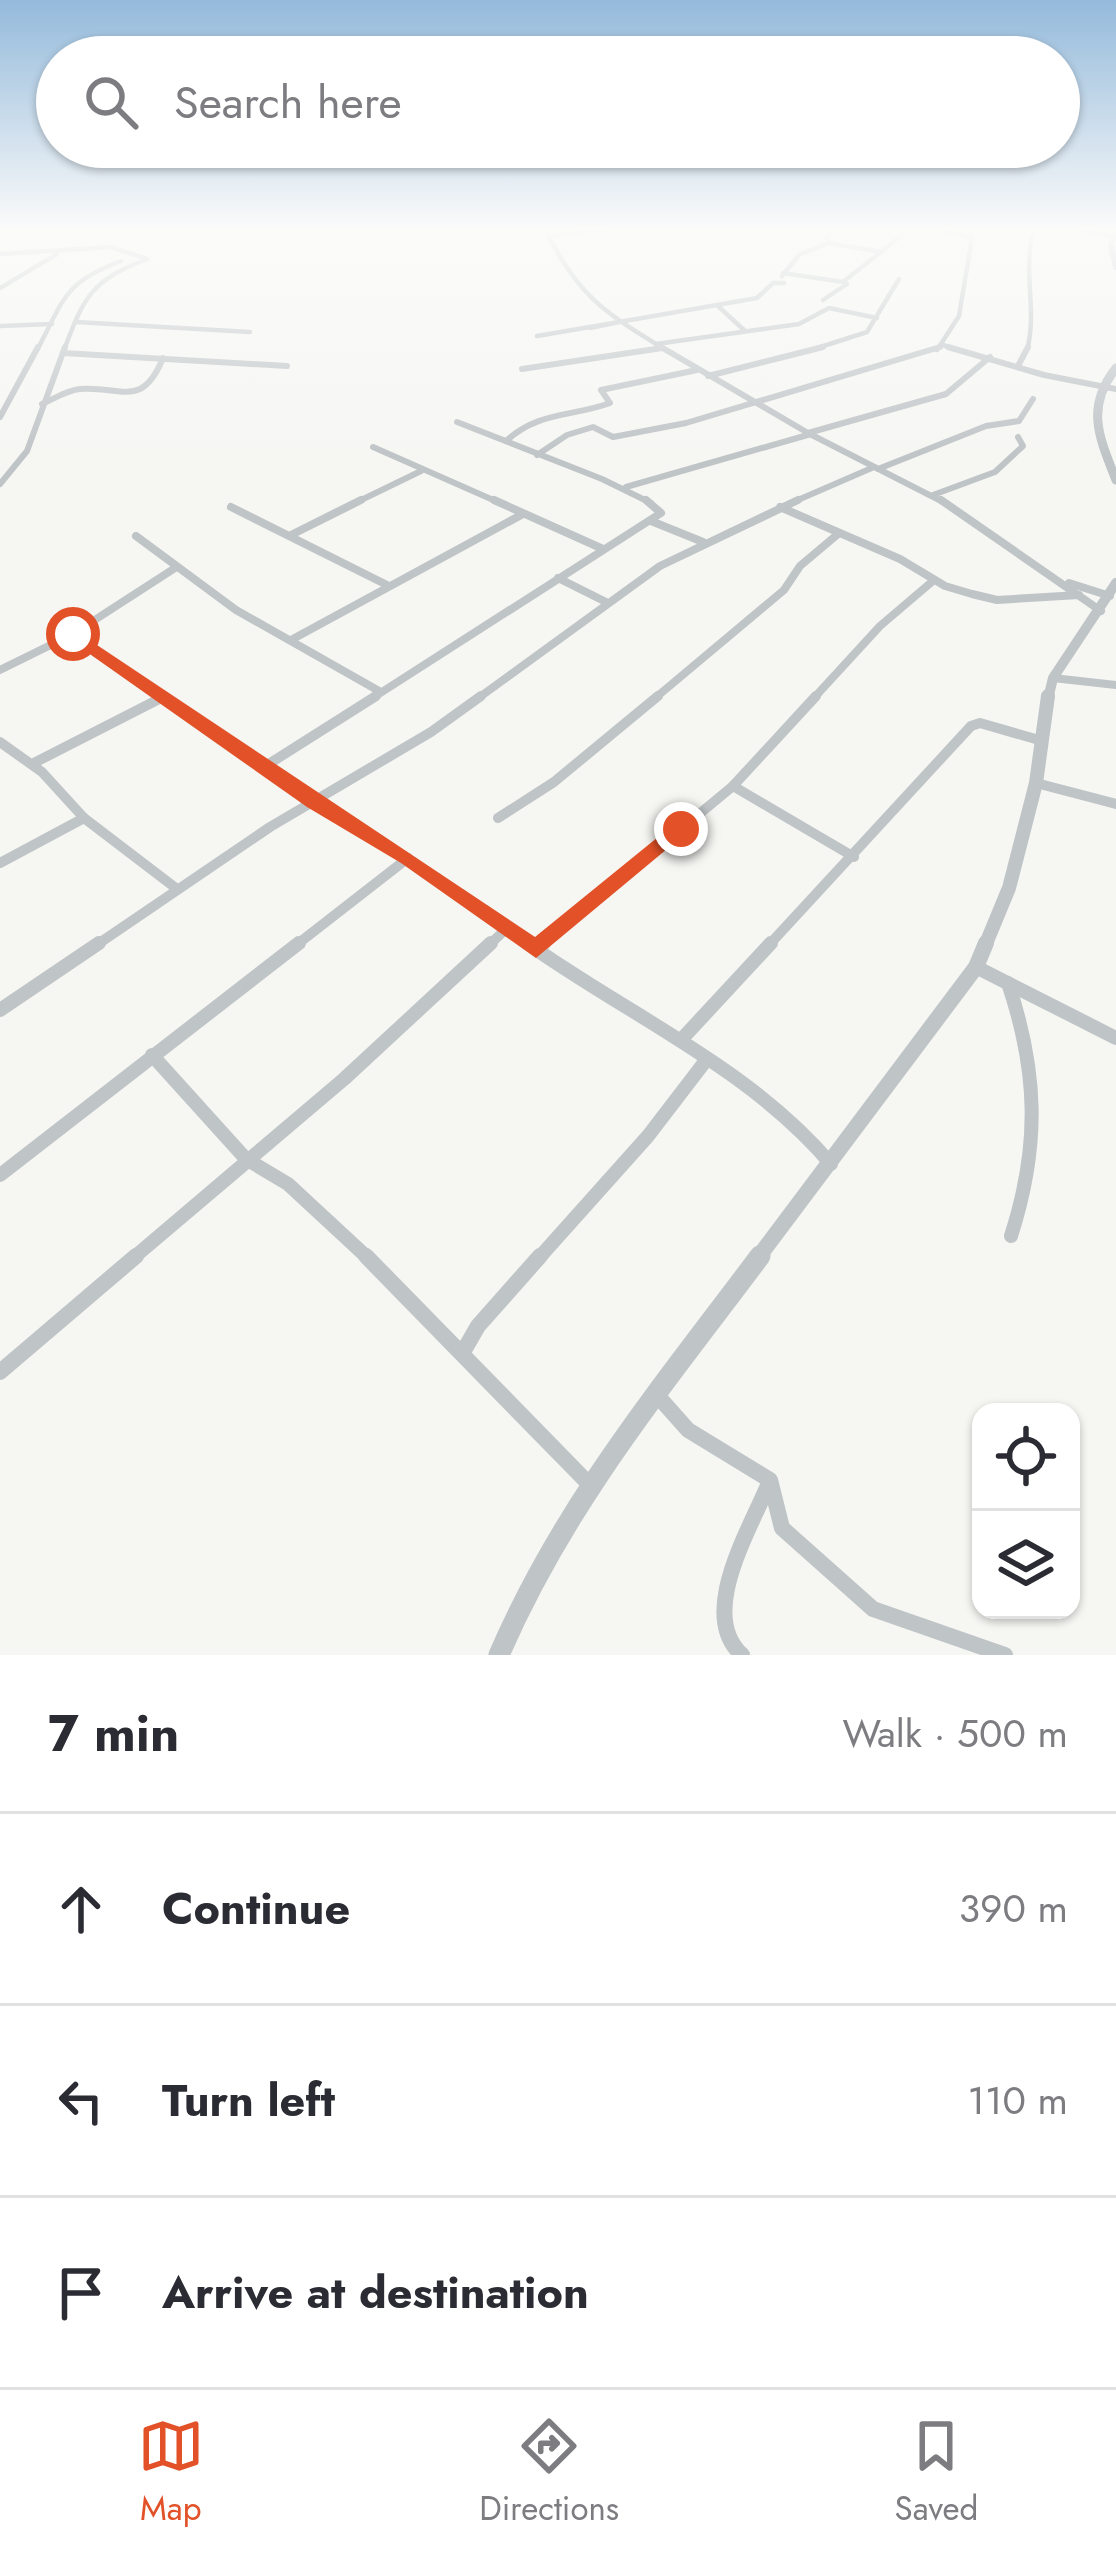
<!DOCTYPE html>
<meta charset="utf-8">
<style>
:root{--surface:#fff;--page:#f7f7f7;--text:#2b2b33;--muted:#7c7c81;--line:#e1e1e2;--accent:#e25127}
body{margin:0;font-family:Jost,sans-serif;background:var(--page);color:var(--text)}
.controls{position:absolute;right:36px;bottom:36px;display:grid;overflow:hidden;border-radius:24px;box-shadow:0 3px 9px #0004}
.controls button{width:108px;height:108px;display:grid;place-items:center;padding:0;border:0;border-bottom:3px solid var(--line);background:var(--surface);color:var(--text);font:60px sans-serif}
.stop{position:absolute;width:36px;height:36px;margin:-27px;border:9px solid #e25127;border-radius:50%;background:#fff}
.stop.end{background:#e25127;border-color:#fff;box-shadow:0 3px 12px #0008}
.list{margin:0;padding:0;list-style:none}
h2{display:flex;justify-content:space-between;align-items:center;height:156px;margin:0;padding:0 48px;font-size:51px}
h2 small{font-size:39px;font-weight:400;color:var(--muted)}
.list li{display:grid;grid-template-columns:78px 1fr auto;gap:36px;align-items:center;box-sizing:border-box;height:192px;padding:0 48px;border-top:3px solid var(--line)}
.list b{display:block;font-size:45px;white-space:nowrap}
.list em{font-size:39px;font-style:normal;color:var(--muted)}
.icon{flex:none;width:66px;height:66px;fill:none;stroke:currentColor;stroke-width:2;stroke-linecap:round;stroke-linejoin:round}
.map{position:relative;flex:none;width:1116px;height:1655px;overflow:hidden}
.search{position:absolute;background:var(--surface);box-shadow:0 3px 9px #0004;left:36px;right:36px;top:36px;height:132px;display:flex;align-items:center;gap:30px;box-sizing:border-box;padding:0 42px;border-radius:66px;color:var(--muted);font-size:45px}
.sheet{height:732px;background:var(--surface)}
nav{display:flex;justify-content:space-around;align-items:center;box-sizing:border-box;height:168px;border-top:3px solid var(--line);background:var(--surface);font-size:33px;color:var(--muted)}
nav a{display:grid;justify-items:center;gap:6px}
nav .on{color:var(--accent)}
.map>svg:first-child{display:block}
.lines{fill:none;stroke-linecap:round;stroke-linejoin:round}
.minor-far5{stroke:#bfc4c7;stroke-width:4.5}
.minor-far4{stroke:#bfc4c7;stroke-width:6}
.minor-far3{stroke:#bfc4c7;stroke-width:8}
.minor-far2{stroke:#bfc4c7;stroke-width:10}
.minor-far1{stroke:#bfc4c7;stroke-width:14}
.minor{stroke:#bfc4c7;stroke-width:16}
.tertiary-far5{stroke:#bfc4c7;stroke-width:6}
.tertiary-far4{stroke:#bfc4c7;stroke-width:9}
.tertiary-far3{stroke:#bfc4c7;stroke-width:10}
.tertiary-far2{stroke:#bfc4c7;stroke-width:14}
.tertiary-far1{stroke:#bfc4c7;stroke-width:16}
.tertiary{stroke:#bfc4c7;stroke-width:21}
.route{fill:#e25127}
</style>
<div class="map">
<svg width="1116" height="1655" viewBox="0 0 1116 1655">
<rect width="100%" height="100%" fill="#f6f6f3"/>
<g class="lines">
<g class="minor-far5">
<path d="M 544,227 C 576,294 603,312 666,350"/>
<path d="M 835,227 L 827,237 L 829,243 L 881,252"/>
<path d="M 929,227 L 972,238 L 959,316 L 937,350"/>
<path d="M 1063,227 L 1111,236"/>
<path d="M 547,236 L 631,227"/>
<path d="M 0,254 L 111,247 L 147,259 C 92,280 84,296 64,350"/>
<path d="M 783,273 L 843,282 L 912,227"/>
<path d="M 782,276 L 800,254 L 829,243"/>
<path d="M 0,288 L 57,254"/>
<path d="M 823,300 L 847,284 L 843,282"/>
<path d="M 718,306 L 745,331"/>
<path d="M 76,322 L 250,332"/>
<path d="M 619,322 L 757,298 L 773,283 L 784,283"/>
<path d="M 0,326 L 52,324"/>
<path d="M 537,336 L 619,322 L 590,328"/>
<path d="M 656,344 L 799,324 L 829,308 L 877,318"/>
<path d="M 943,345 L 959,350"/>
<path d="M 37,350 C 65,298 63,283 121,261"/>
<path d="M 651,350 L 662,348"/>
<path d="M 811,350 L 867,332 L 899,279"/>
<path d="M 1027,350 C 1038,309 1021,267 1035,227"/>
</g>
<g class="minor-far4">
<path d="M 661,347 L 808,433 L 945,503"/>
<path d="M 948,347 L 1044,375 L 1116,389"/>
<path d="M 63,353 L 287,366"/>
<path d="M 1019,364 L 1028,347"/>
<path d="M 522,369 L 662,348"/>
<path d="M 708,376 L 823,347"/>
<path d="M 42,404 C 54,399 67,390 80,389 C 123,386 142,409 163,358"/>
<path d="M 0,417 L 38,347"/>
<path d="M 457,422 L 602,479 L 651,503"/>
<path d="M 808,433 L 946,394 L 990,357"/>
<path d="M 506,441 C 539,411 572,417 610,403 L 601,390 L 697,370"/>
<path d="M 373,447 L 500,503"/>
<path d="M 537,455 L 567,435 L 593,427 L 613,437 L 686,423 L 940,347"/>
<path d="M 878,469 L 986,426 L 1019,421 L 1033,399"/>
<path d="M 0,484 L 27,451 L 65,347"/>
<path d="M 626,487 L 811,434"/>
<path d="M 933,495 L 995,472 L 1023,446 L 1018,437"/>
<path d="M 355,503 L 421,471"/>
<path d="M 791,503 L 874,467"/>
</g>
<g class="minor-far3">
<path d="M 494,500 L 603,549"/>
<path d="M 941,500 L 1101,611"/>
<path d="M 231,507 L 387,585"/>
<path d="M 780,507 L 900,559 L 945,586 L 972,594 L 997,600 L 1079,595"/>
<path d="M 651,521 L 703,542"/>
<path d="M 291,535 L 361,500"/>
<path d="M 136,536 L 236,610 L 379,691"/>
<path d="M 558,578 L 608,603"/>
<path d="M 1069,583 L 1110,596"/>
<path d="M 73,634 L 165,699"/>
<path d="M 291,640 L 523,514"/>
<path d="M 0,670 L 73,634 L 175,568"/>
<path d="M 1053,678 L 1116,685"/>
<path d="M 371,699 L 661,513 L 646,500"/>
<path d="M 477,699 L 660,566 L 798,500"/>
<path d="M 654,699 L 784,590 L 800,566 L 838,534"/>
<path d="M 813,699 L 880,626 L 934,580"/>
</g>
<g class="minor-far2">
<path d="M 161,696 C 283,781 410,859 531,946"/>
<path d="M 0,742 L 42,772 L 84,818 L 177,889"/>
<path d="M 32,764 L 163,697"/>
<path d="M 264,767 L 376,696"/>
<path d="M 1036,783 L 1116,804"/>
<path d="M 733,786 L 854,857"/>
<path d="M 498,818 L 554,782 L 658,696"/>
<path d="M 0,863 L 84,818"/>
<path d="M 95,946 L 270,827 L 431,732 L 481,696"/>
<path d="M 295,946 L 408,858"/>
<path d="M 488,946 L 508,927"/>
<path d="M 540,946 L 733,786 L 816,696"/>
<path d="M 768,946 L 971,726 L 980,723 L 1039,740"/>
</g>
<g class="minor-far1">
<path d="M 527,943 C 628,1015 750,1068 831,1164"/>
<path d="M 536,949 L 544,943"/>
<path d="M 976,967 L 1116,1038"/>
<path d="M 1008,983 C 1038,1072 1040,1146 1011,1236"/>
<path d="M 0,1010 L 99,943"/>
<path d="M 681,1040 L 771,943"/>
<path d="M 152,1055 L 246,1159 L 288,1184 L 369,1259"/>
<path d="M 0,1175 L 299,943"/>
<path d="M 132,1259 L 344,1079 L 491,943"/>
<path d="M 538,1259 L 648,1136 L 707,1059"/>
</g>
<g class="minor">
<path d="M 366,1256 L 589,1484"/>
<path d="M 463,1352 L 478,1326 L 540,1256"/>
<path d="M 0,1372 L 136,1256"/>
<path d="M 656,1394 L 688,1430 L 770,1480 L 782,1528 L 873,1609 L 1005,1655"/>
<path d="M 742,1655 C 697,1614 750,1530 769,1483"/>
</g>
<path class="tertiary-far5" d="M 1116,230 L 1111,245 L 1116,267"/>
<path class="tertiary-far4" d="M 1116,368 C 1085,407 1099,437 1116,480"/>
<path class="tertiary-far3" d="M 1048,699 L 1053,678 L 1116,583"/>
<path class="tertiary-far2" d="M 985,946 L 1009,888 L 1036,783 L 1048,696"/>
<path class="tertiary-far1" d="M 757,1259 L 976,967 L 986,943"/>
<path class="tertiary" d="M 499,1655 C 564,1504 662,1387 760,1256"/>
</g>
<linearGradient id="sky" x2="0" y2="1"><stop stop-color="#94badb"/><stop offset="0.5" stop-color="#fbfbfa"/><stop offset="1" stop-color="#fbfbfa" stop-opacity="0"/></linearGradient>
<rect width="1116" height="458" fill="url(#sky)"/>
<path class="route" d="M 73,629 L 535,937 L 674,824 L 681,822 L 691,829 L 536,958 L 401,863 L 307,807 L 67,638 L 67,631 Z"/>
</svg>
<div class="controls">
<button><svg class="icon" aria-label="locate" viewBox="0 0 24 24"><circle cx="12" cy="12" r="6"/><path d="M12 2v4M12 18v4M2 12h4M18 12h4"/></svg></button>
<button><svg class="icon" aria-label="layers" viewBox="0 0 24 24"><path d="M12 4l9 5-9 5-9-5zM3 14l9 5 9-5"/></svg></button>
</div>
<div class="stop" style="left:73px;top:634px"></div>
<div class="stop end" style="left:681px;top:829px"></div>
<div class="search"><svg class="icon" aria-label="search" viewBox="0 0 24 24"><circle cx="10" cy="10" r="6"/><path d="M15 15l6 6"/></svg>Search here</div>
</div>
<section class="sheet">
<h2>7 min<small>Walk · 500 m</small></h2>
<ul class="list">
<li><svg class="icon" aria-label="ahead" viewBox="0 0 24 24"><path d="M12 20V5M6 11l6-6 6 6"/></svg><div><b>Continue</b></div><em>390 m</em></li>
<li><svg class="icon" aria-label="left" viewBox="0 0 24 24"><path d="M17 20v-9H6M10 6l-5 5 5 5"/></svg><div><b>Turn left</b></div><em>110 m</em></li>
<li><svg class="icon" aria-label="arrive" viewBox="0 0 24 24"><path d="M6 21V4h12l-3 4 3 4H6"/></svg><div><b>Arrive at destination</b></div></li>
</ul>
</section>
<nav>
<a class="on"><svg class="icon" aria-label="map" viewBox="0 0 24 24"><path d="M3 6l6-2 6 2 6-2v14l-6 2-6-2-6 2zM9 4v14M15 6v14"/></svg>Map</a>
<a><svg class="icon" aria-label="directions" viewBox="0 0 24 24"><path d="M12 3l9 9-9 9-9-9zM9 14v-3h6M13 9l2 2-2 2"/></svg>Directions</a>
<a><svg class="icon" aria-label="saved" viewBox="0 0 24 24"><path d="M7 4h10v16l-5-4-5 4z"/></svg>Saved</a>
</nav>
